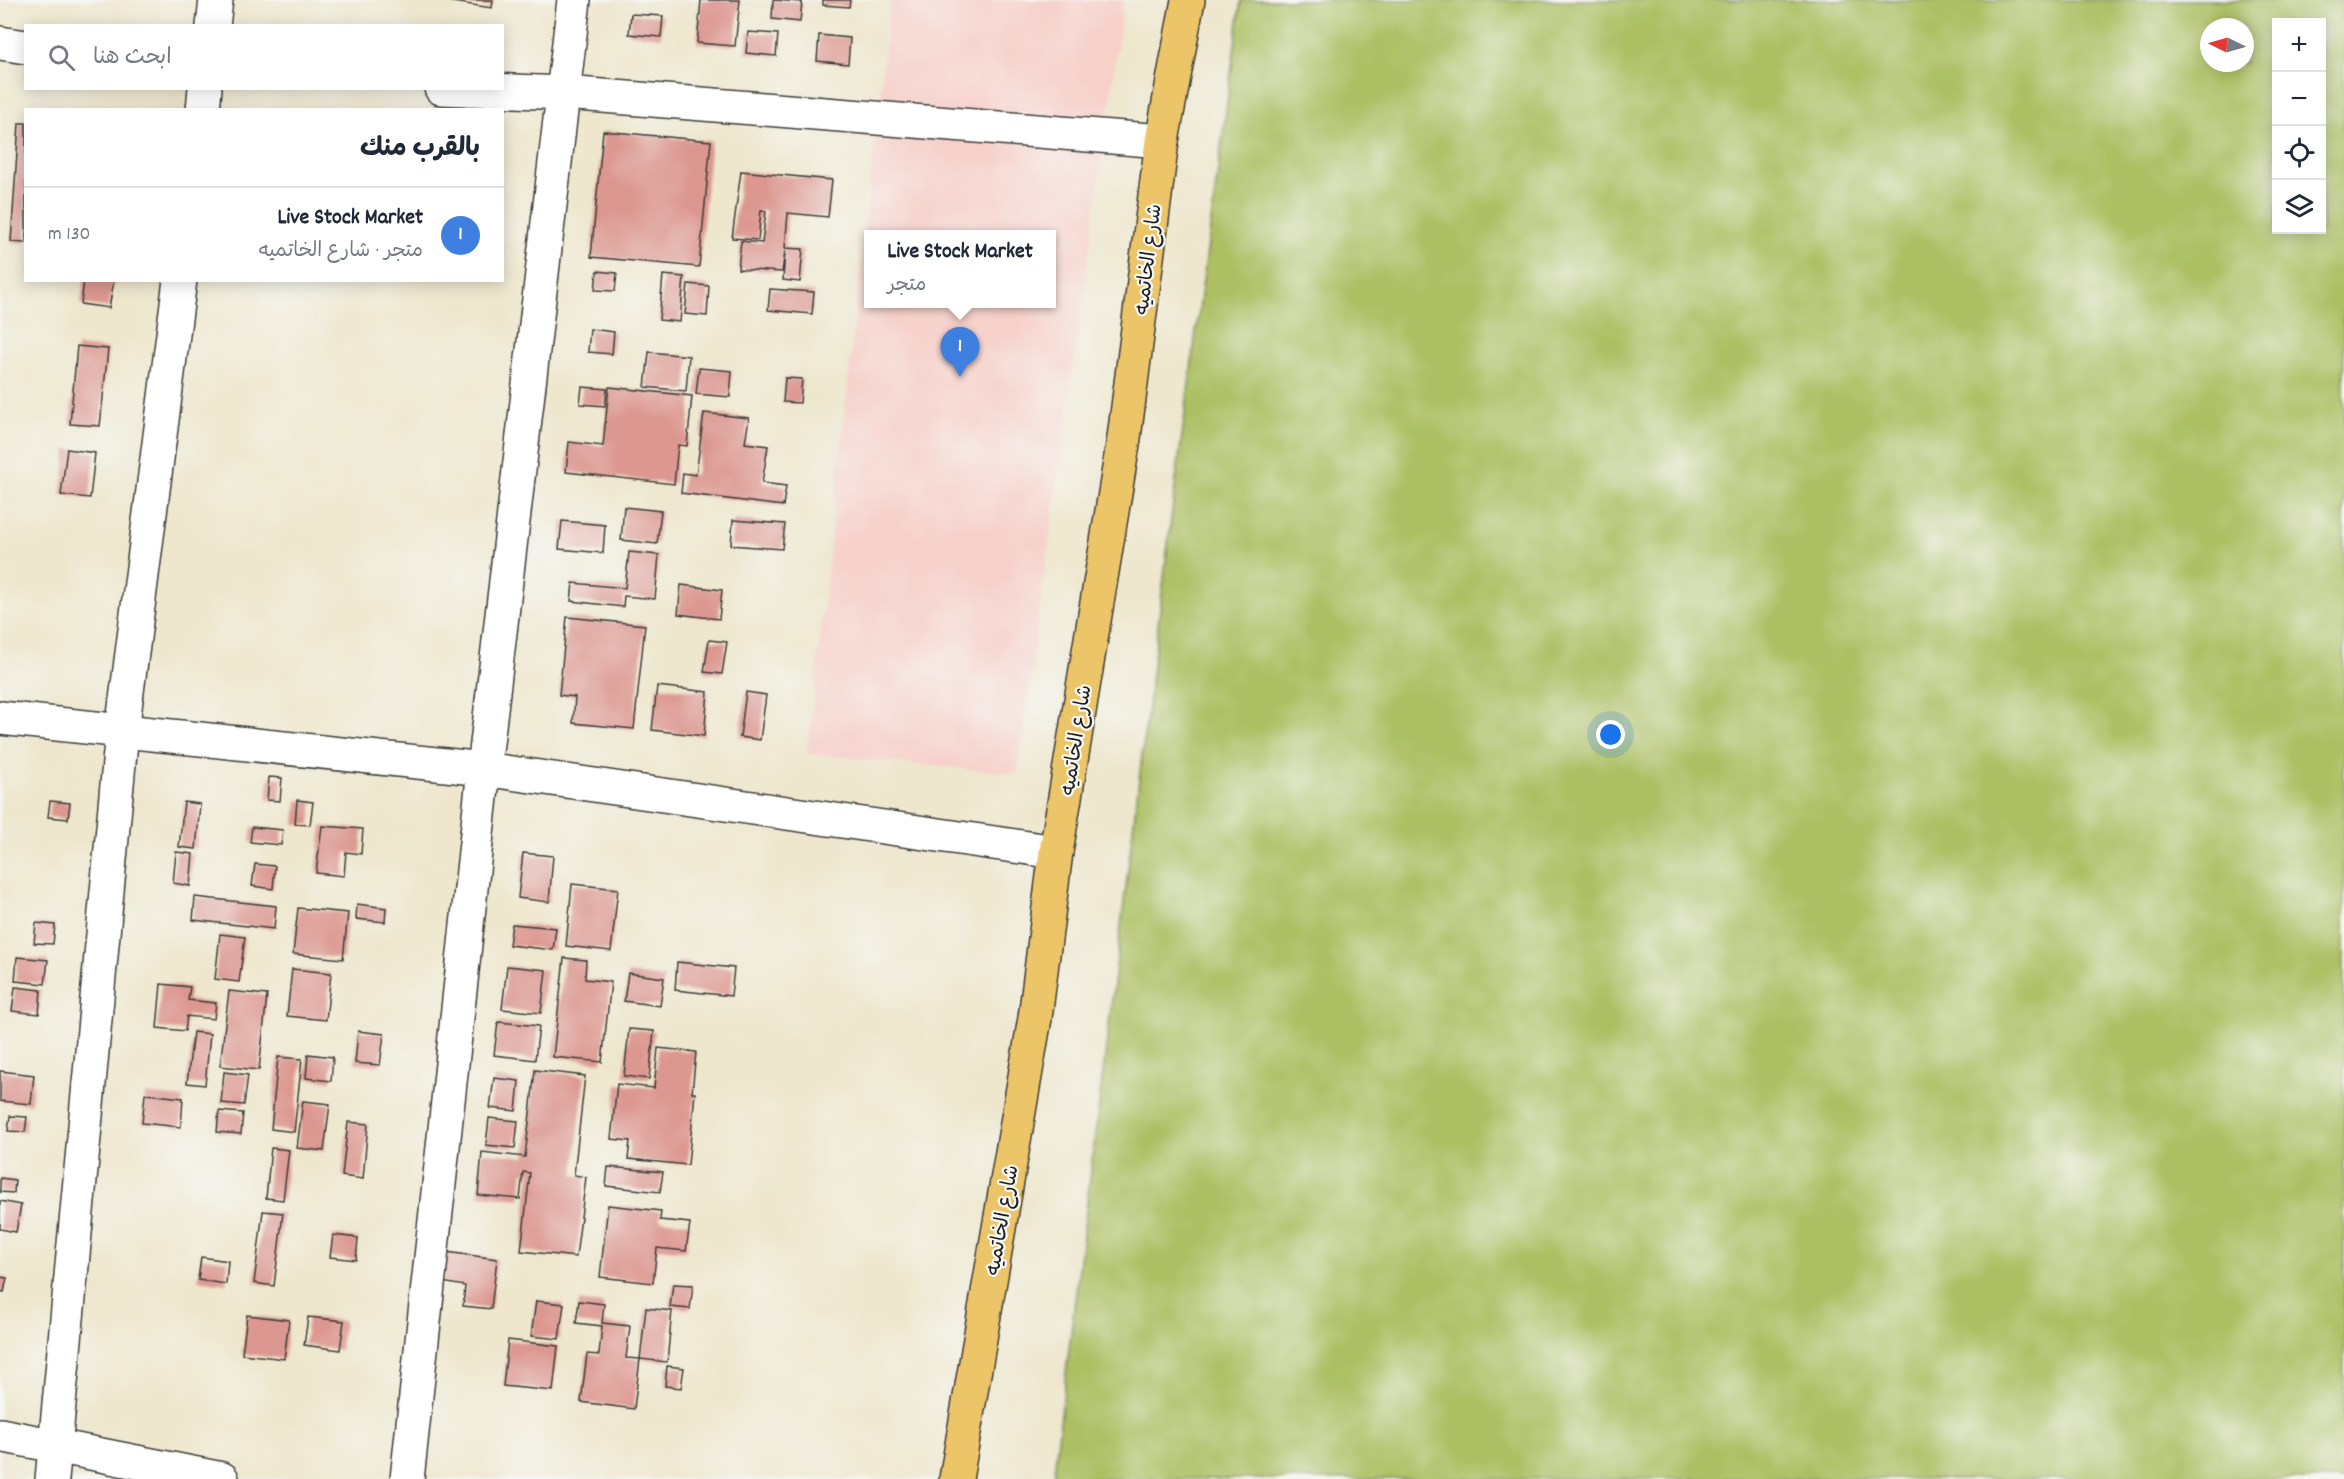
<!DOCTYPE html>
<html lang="ar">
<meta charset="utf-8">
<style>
:root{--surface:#fff;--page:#f6f6f7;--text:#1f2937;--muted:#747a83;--line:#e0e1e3;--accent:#1a73e8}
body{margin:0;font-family:Dekko,"Playpen Sans Arabic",sans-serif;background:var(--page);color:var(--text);direction:rtl}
.controls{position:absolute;right:18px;top:18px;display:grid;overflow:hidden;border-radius:0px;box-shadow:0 3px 15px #0003}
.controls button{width:54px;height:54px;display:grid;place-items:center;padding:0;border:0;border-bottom:2px solid var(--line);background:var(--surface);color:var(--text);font:30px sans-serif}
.compass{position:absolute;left:2200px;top:18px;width:54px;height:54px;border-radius:50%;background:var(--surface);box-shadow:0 3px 15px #0003;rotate:275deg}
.you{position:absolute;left:1611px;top:735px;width:21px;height:21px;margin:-15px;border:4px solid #fff;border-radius:50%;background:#1a73e8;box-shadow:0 0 0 9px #1a73e833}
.badge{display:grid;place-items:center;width:39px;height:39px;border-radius:50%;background:var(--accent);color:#fff;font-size:20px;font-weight:700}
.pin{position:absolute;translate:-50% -50px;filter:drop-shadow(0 2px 3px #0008)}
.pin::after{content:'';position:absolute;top:32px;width:21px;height:18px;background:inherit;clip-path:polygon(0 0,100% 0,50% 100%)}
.popup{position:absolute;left:864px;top:230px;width:192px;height:78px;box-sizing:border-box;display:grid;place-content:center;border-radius:0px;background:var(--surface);filter:drop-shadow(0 2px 4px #0005);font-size:20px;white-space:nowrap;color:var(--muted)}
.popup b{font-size:22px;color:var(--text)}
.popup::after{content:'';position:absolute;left:50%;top:100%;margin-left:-12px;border:12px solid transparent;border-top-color:var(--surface)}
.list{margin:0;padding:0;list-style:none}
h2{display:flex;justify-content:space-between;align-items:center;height:78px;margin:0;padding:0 24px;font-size:26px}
h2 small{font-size:20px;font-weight:400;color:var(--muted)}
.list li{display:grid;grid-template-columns:39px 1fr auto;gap:18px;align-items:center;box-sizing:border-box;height:96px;padding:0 24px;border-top:2px solid var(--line)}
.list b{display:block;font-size:22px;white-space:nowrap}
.list p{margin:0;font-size:20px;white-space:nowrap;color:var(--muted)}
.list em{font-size:20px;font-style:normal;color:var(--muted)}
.icon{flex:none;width:33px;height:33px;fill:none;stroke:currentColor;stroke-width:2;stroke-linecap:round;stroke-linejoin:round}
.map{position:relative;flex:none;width:2344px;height:1479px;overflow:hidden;direction:ltr}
.search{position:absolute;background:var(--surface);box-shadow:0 3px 15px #0003;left:24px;top:24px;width:480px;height:66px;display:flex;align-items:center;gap:15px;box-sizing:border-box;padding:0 21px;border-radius:0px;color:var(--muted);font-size:22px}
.panel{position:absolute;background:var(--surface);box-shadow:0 3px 15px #0003;left:24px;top:108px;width:480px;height:174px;border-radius:0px;direction:rtl}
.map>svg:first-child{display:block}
.built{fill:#f7d0ca;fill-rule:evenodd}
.green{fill:#acc064;stroke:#646e40;stroke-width:1.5;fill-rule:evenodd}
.building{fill:#dc9790}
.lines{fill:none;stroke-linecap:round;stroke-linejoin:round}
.minor-casing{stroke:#3c3a37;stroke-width:36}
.major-casing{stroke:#3c3a37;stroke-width:36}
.minor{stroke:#fff;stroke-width:33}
.major{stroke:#edc569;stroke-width:33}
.labels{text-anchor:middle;stroke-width:4.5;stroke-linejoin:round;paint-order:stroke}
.street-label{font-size:20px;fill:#1c1c1c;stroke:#f6f6f2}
</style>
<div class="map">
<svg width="2344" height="1479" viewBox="0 0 2344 1479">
<rect width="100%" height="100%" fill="#f6f6f2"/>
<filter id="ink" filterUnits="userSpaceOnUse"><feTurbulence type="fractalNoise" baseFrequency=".0167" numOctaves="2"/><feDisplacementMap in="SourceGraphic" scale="12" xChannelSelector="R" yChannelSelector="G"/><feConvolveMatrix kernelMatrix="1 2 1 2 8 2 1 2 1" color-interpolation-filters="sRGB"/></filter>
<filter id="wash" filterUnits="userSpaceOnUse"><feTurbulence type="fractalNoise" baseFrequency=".008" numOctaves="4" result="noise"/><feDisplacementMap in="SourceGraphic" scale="24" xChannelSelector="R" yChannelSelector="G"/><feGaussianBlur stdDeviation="1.35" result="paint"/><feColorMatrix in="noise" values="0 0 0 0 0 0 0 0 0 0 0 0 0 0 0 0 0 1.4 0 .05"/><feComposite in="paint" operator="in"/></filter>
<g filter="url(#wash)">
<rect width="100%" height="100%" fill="#eee7ce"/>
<path class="built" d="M 890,0 L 1124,0 L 1017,774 L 807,754 ZM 868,234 L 1052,234 L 1052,304 L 868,304 Z"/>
<path class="green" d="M 1241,0 L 2344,0 L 2344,1479 L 1053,1479 L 1175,487 ZM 2276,22 L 2322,22 L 2322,230 L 2276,230 ZM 2209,27 L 2245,27 L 2245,63 L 2209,63 Z"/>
<g id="blocks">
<g class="building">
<path d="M 439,0 L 493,0 L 492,8 Z"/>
<path d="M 701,0 L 740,0 L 735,46 L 697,43 Z"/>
<path d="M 773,0 L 802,2 L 800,22 L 772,19 Z"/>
<path d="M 823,0 L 850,0 L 849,7 L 823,5 Z"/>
<path d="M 631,14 L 663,16 L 661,37 L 629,34 Z"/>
<path d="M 748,32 L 778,34 L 776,56 L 746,53 Z"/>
<path d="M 819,35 L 850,38 L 848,64 L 817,61 Z"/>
<path d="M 19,123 L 26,123 L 26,243 L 11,242 Z"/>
<path d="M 603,131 L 711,141 L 699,267 L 591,257 Z"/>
<path d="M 741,171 L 832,180 L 828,217 L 788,213 L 785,248 L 803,249 L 800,282 L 783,280 L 785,251 L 782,272 L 738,269 L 741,241 L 762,243 L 766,211 L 761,210 L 758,240 L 732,238 Z"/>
<path d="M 597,271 L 617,273 L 615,291 L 595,290 Z"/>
<path d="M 663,275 L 684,277 L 680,322 L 659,320 Z"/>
<path d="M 84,280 L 114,280 L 109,308 L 81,304 Z"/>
<path d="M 688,284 L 709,286 L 707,316 L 685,314 Z"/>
<path d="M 770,289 L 814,292 L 812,314 L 768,310 Z"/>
<path d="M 590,329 L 614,332 L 612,354 L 588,352 Z"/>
<path d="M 77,346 L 108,349 L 100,426 L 70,424 Z"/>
<path d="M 649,352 L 689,356 L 686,391 L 645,387 Z"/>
<path d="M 699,368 L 732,371 L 730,397 L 696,394 Z"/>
<path d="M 785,378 L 802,379 L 800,403 L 783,402 Z"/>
<path d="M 582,387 L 607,389 L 605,406 L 580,404 Z"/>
<path d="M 609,387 L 692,396 L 687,446 L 678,445 L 674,484 L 566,472 L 569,442 L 603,446 Z"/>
<path d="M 704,413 L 749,418 L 745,443 L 768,446 L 762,483 L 786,486 L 783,506 L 681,493 L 683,473 L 696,475 Z"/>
<path d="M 67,449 L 95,453 L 90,498 L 61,495 Z"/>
<path d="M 624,507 L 661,511 L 657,544 L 621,540 Z"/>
<path d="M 733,520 L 785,524 L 782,549 L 731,545 Z"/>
<path d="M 562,521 L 605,525 L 603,553 L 559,549 Z"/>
<path d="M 629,552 L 659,555 L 655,599 L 624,596 L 623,607 L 571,601 L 573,583 L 625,588 Z"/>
<path d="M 681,585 L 722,590 L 719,619 L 678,614 Z"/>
<path d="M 567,617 L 645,625 L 634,729 L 573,723 L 575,697 L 559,695 Z"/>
<path d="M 709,640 L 727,642 L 722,674 L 704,672 Z"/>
<path d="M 657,686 L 708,692 L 704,736 L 652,730 Z"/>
<path d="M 746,692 L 766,695 L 760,740 L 740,737 Z"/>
<path d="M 269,777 L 282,778 L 280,801 L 267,800 Z"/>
<path d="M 297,800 L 313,802 L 310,825 L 295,824 Z"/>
<path d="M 50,801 L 70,803 L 68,819 L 48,817 Z"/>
<path d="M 184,802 L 200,804 L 196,849 L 179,847 Z"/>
<path d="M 322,826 L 363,829 L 361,854 L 346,852 L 344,876 L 316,873 Z"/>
<path d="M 252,827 L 283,830 L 281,845 L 250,842 Z"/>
<path d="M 176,852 L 193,854 L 190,886 L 173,883 Z"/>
<path d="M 523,853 L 553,856 L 549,902 L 518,898 Z"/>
<path d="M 255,864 L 275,866 L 273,889 L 252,886 Z"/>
<path d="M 572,884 L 618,889 L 611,951 L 566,946 Z"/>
<path d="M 195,897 L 276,906 L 274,929 L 193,920 Z"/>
<path d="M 357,904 L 386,908 L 385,922 L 356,919 Z"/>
<path d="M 298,908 L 348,913 L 343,959 L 293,954 Z"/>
<path d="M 36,923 L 55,925 L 53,944 L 34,943 Z"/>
<path d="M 512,924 L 556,928 L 553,950 L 509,945 Z"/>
<path d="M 220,934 L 245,937 L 239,982 L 215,979 Z"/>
<path d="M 17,957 L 48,960 L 45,984 L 15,981 Z"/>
<path d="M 564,958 L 586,960 L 585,979 L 611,982 L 602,1062 L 553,1057 Z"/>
<path d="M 677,962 L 734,968 L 731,996 L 675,990 Z"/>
<path d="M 507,966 L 546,970 L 541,1013 L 502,1009 Z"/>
<path d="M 292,969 L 331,973 L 326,1020 L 287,1016 Z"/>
<path d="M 628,973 L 664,978 L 660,1006 L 624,1001 Z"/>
<path d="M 161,984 L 190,987 L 188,1000 L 216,1003 L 214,1019 L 187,1016 L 185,1031 L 157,1028 Z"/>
<path d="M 15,987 L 41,990 L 39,1014 L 12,1011 Z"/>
<path d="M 229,991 L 267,995 L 259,1070 L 220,1066 Z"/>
<path d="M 498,1022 L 539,1026 L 535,1060 L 494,1055 Z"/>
<path d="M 629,1029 L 654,1031 L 649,1079 L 624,1076 Z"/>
<path d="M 358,1031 L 384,1034 L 380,1065 L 355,1063 Z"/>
<path d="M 193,1032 L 210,1034 L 205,1085 L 187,1083 Z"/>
<path d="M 658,1048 L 696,1052 L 692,1093 L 695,1093 L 688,1165 L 628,1159 L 630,1141 L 611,1139 L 617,1084 L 654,1088 Z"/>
<path d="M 308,1054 L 333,1057 L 331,1081 L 306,1078 Z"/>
<path d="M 278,1057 L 302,1059 L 294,1132 L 271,1129 Z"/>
<path d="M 535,1070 L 585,1076 L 574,1175 L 586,1177 L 576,1257 L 521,1251 L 530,1173 L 523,1172 L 520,1199 L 478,1195 L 482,1152 L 525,1157 Z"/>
<path d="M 0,1071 L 34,1075 L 31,1104 L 0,1101 Z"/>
<path d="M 224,1072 L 248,1075 L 244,1105 L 221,1103 Z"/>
<path d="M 494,1078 L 519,1081 L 516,1111 L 490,1108 Z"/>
<path d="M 145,1094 L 183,1098 L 181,1127 L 142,1123 Z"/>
<path d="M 303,1101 L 330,1104 L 324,1151 L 297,1148 Z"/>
<path d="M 219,1111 L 243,1113 L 241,1134 L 217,1132 Z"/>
<path d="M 10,1116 L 27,1117 L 25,1132 L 8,1131 Z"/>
<path d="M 489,1118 L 518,1121 L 515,1148 L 486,1145 Z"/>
<path d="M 348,1122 L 368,1124 L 363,1179 L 342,1176 Z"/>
<path d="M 271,1148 L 289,1150 L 283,1200 L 266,1198 Z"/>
<path d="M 608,1167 L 663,1172 L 660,1192 L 606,1186 Z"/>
<path d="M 0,1178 L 15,1180 L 14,1193 L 0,1192 Z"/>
<path d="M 0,1201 L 21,1205 L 16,1232 L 0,1229 Z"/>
<path d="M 608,1205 L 661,1211 L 660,1220 L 690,1223 L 686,1251 L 657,1248 L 653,1283 L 600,1277 Z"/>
<path d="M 263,1211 L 283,1213 L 274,1286 L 254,1283 Z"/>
<path d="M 333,1235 L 358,1238 L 356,1260 L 330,1257 Z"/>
<path d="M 446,1252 L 497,1259 L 491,1309 L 463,1306 L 465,1286 L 442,1282 Z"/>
<path d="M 201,1257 L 228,1261 L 226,1284 L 198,1280 Z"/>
<path d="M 0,1277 L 7,1278 L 4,1292 L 0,1291 Z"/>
<path d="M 673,1284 L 693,1285 L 690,1309 L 670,1307 Z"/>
<path d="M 536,1301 L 564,1304 L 559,1339 L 531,1336 Z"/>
<path d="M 579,1301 L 604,1304 L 602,1323 L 630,1326 L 626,1358 L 640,1359 L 646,1308 L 672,1311 L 667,1362 L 640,1359 L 634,1409 L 581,1402 L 587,1354 L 599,1355 L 602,1326 L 576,1323 Z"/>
<path d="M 247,1315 L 289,1320 L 284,1359 L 242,1354 Z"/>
<path d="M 308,1317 L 344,1321 L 340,1350 L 304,1345 Z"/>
<path d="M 508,1340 L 558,1346 L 553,1391 L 503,1386 Z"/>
<path d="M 667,1366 L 684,1368 L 681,1388 L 665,1386 Z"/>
</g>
</g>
</g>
<g filter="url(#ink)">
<use href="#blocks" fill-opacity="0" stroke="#3c3a37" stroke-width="1.5"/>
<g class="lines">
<g class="minor-casing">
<g id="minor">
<path d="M 213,26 L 216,0"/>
<path d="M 0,43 L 26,47"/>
<path d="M 441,88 L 565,93 L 1162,141"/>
<path d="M 203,110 L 205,88"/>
<path d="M 0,718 L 484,769 L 1056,852"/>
<path d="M 0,1435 L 222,1479"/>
<path d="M 52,1479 L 122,731 L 180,280"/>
<path d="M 407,1479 L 484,769 L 574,0"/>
</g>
</g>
<g class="major-casing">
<path id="major" d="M 956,1479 L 1035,1018 L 1056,852 L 1124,438 L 1162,141 L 1188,0"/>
</g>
<use href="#minor" class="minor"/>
<use href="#major" class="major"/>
</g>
</g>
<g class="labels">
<g class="street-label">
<text transform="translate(1147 259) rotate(-83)" y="7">شارع الخاتميه</text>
<text transform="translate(1075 740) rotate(-81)" y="7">شارع الخاتميه</text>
<text transform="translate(1001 1220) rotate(-80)" y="7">شارع الخاتميه</text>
</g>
</g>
</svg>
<div class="controls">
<button>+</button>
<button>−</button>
<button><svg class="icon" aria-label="locate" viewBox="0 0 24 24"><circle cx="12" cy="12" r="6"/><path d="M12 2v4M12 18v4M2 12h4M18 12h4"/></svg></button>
<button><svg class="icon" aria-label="layers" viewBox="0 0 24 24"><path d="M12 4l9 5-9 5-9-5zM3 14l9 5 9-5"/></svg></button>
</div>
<svg class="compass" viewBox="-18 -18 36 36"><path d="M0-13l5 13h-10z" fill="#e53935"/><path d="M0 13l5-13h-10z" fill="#747a83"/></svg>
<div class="you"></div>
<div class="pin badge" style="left:960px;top:377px;background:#3f7fe0">1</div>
<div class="popup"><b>Live Stock Market</b>متجر</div>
<div class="search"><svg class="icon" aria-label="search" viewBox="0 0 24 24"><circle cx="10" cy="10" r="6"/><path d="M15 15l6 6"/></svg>ابحث هنا</div>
<section class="panel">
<h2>بالقرب منك<small></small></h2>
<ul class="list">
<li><span class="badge" style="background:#3f7fe0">1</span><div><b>Live Stock Market</b><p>متجر · شارع الخاتميه</p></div><em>130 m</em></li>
</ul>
</section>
</div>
